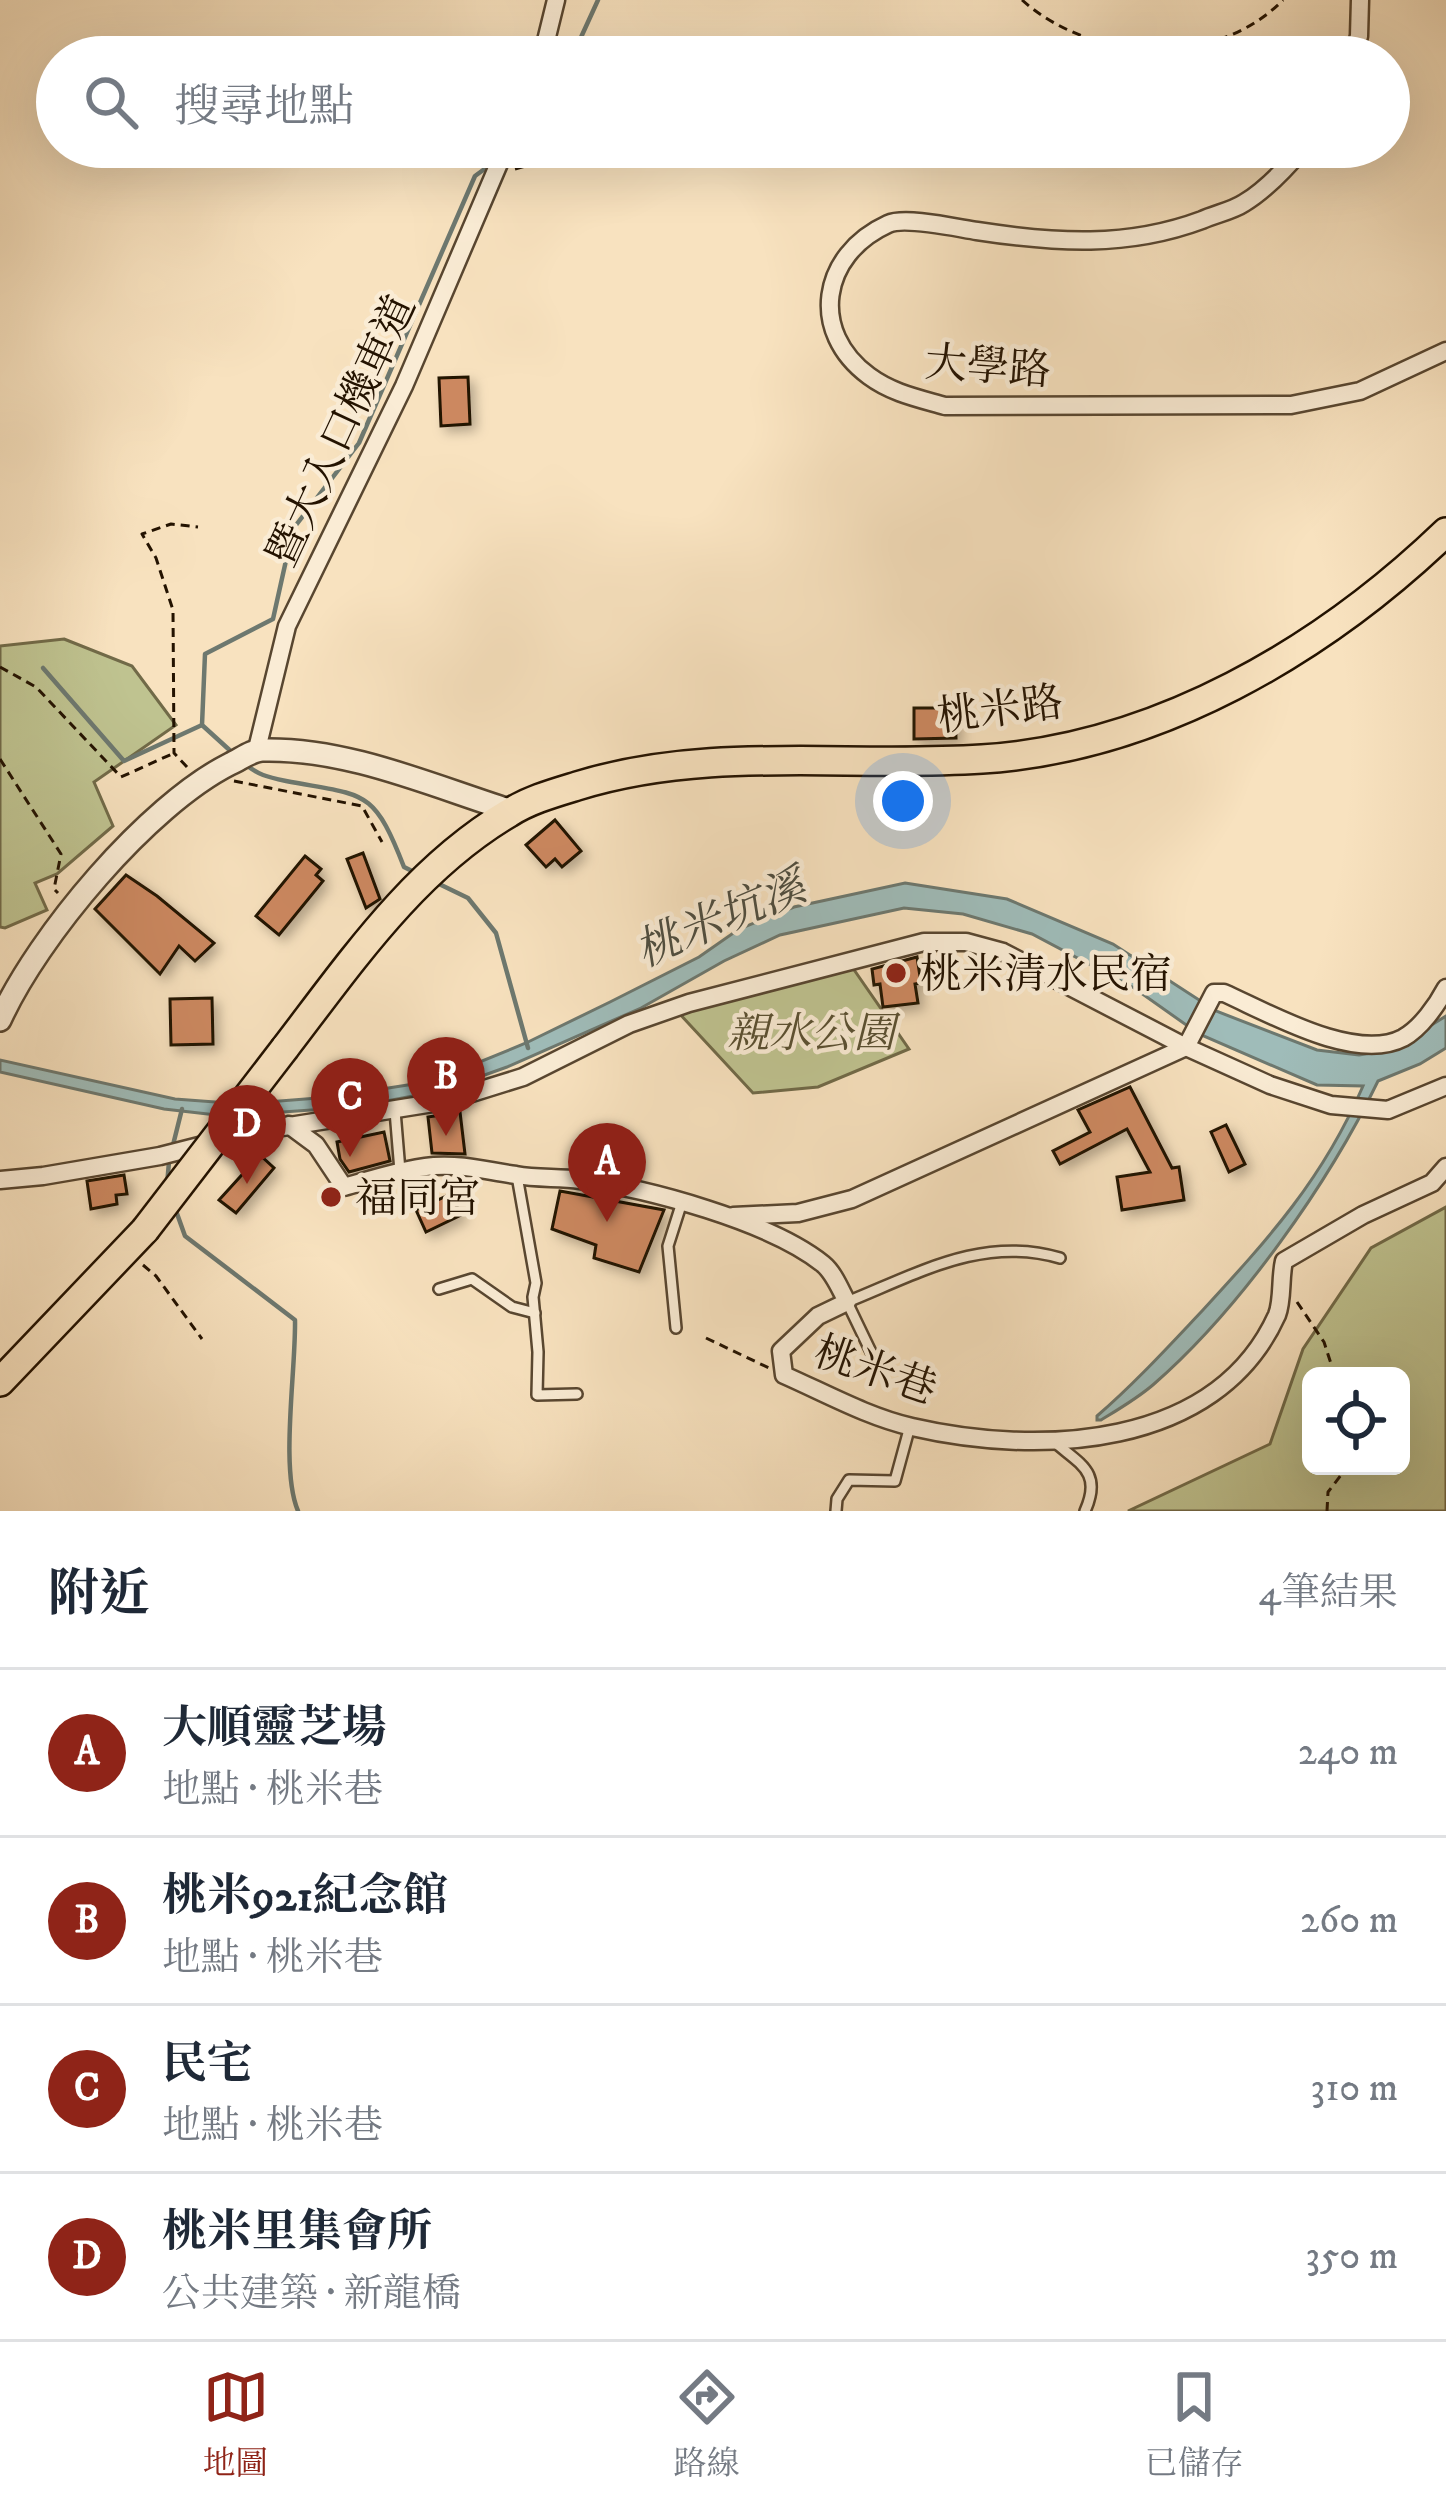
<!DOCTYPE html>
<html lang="zh-TW">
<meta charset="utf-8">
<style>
:root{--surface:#fff;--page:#f6f6f7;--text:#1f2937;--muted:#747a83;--line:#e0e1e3;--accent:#8f2418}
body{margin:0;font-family:"IM FELL DW Pica","Noto Serif TC",serif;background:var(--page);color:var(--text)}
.controls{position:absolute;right:36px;bottom:36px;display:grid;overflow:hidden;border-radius:18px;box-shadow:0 12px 48px #0002}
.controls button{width:108px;height:108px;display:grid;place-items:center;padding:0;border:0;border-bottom:3px solid var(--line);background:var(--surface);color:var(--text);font:60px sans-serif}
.you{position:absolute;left:903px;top:801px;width:42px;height:42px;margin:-30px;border:9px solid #fff;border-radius:50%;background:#1a73e8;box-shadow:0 0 0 18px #1a73e833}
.badge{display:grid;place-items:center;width:78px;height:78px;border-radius:50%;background:var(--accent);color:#fff;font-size:39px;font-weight:700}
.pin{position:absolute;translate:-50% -99px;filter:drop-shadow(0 3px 6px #0008)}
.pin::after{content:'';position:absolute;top:63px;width:42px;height:36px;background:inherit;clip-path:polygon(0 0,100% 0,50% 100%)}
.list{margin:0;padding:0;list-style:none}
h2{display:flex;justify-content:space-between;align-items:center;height:156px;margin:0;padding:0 48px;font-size:51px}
h2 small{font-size:39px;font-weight:400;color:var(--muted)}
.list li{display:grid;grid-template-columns:78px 1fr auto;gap:36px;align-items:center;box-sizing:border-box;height:168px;padding:0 48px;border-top:3px solid var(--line)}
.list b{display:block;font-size:45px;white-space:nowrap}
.list p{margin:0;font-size:39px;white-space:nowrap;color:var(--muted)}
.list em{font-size:39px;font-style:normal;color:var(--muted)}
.icon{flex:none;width:66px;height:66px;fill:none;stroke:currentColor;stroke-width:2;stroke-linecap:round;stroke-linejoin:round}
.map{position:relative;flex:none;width:1446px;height:1511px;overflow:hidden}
.search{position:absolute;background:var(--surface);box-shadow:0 12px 48px #0002;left:36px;right:36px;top:36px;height:132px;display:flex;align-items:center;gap:30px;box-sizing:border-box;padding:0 42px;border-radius:66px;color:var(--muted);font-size:45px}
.sheet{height:828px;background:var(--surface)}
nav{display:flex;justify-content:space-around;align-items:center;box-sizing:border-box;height:168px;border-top:3px solid var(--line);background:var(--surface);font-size:33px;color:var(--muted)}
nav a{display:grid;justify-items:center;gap:6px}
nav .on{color:var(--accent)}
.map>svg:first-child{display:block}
.green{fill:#bfc390;stroke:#716a48;stroke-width:3;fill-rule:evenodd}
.water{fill:#9fbcb9;stroke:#6d786f;stroke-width:3}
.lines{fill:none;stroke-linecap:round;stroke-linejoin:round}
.stream{stroke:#6d786f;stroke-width:4.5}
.building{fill:#cc8861;stroke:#231200;stroke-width:3;filter:url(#shadow)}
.service-casing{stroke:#584630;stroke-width:14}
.minor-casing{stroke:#584630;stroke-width:21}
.tertiary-casing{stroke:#584630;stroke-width:26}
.primary-casing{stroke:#231200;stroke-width:32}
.path{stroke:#231200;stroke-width:3;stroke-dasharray:9 6;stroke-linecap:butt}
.service{stroke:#faecd5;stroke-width:9}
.minor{stroke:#faecd5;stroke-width:16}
.tertiary{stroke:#faecd5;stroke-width:21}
.primary{stroke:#f8e2bf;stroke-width:27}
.primary-bridge-casing{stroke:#231200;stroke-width:32;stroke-linecap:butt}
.primary-bridge{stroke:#f8e2bf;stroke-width:27}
.poi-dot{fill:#8f2418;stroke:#faecd5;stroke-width:4.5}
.labels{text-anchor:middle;stroke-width:9;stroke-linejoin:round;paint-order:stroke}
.street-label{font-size:42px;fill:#231200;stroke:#faecd5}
.poi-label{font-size:42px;fill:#231200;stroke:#faecd5;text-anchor:start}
.park-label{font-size:42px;font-style:italic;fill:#5a5032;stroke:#faecd5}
.water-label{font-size:45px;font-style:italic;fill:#4e4e41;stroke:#faecd5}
</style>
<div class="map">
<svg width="1446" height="1511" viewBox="0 0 1446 1511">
<defs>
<filter id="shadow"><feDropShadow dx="5.5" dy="5.5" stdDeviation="6" flood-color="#0004"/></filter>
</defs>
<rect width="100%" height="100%" fill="#f8e2bf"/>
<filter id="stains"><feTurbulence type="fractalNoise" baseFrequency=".00167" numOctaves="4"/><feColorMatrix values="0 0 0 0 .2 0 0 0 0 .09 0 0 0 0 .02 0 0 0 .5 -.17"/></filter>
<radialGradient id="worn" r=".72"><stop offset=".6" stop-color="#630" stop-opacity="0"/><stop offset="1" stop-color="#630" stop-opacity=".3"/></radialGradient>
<g class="green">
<path d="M 64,639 L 132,666 L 176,725 L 94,782 L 113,826 L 57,874 L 35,883 L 47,910 L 5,928 L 0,927 L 0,646 Z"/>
<path d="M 850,964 L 909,1049 L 818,1087 L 753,1093 L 677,1011 Z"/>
<path d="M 1446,1207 L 1446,1511 L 1128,1511 L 1270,1444 L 1303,1349 L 1371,1248 ZM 1401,1376 L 1401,1466 L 1311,1466 L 1311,1376 Z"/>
</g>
<path class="water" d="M 905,883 L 1007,899 L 1113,944 L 1216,1011 L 1317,1050 L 1359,1055 L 1391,1050 L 1446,1016 L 1446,1048 L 1420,1064 L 1378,1081 C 1329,1183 1240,1309 1154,1384 C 1138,1398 1119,1409 1101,1420 L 1097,1420 L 1097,1416 C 1135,1383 1167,1348 1202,1311 C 1269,1238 1323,1179 1363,1086 L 1317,1085 L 1199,1034 L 1134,988 L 1032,934 L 963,914 L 904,908 L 780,935 L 724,961 L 641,1008 L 507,1067 L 440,1091 L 354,1107 L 225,1116 L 164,1109 L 0,1072 L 0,1060 L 175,1099 L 242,1104 L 331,1097 L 433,1081 L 526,1043 L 610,1002 L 699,957 L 739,929 L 794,907 Z"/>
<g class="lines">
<g class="stream">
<path d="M 572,57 L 598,0"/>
<path d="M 43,668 L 124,761 L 202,725"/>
<path d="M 235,755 L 202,725 L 205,654 L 273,619 L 293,529 L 359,443 L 475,176 L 490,165"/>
<path d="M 244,763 C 258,775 267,777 286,781 C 365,796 373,787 404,867 L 416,873"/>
<path d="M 437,883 L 468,898 L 496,933 L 528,1048"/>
<path d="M 173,1145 L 182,1109"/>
<path d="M 167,1185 L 169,1162"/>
<path d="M 175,1208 L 185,1236 L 295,1320 C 296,1370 280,1469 298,1511"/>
</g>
</g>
<g class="building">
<path d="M 468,377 L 470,424 L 441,426 L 439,378 Z"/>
<path d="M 914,708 L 955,708 L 956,738 L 914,739 Z"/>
<path d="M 555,820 L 581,851 L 562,867 L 555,859 L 546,867 L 526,845 Z"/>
<path d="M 363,853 L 380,899 L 366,908 L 347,859 Z"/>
<path d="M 305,856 L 321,869 L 316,875 L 323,881 L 279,935 L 256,916 Z"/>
<path d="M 126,875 L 157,896 L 214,943 L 195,961 L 179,946 L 160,974 L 95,909 Z"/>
<path d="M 917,957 L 921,983 L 915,984 L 918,1003 L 883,1007 L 880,984 L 874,985 L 872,969 Z"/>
<path d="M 212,998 L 213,1044 L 171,1045 L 170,999 Z"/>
<path d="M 1130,1087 L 1172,1168 L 1179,1167 L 1184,1200 L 1122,1210 L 1117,1177 L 1150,1172 L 1127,1129 L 1060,1164 L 1053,1151 L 1090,1132 L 1078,1110 Z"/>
<path d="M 460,1112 L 465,1154 L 432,1153 L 428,1117 Z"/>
<path d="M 1226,1125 L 1245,1164 L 1229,1172 L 1211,1132 Z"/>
<path d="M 384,1132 L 390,1161 L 349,1172 L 340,1159 L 337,1142 Z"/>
<path d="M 260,1155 L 274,1168 L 236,1213 L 219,1200 Z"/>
<path d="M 124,1175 L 127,1194 L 116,1195 L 117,1204 L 91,1209 L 87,1181 Z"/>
<path d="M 560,1191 L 664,1210 L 639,1272 L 594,1258 L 596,1245 L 552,1229 Z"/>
<path d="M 451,1194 L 461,1215 L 426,1232 L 416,1210 Z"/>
</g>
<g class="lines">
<g class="service-casing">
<g id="service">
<path d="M 395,1111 L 400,1171"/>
<path d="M 517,1176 L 536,1283 L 533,1297 L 538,1352 L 537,1395 L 577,1394"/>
<path d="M 439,1289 L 472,1279 L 512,1307 L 535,1313"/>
<path d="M 676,1328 L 668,1246 L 682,1202"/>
<path d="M 872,1354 L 847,1302 C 917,1274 983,1235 1060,1258"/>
<path d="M 1052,1440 C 1079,1464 1103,1471 1085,1511"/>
<path d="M 836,1511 L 837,1499 L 849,1480 L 895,1481 L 910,1426"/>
</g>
</g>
<g class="minor-casing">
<g id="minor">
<path d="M 542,57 L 556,0"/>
<path d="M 1353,57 L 1359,36 L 1360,0"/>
<path d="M 1304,147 C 1288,166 1266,190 1244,203 C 1232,211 1215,214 1202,220 C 1127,248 1055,243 977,231 C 957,228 905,216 888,224 C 820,255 809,332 869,376 C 892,393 917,398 945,406 L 1291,405 L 1360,391 L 1446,351"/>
<path d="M 257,749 L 287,626 L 404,386 L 506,147"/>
<path d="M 289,1125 L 316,1145 L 344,1187 C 373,1179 403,1169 434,1166 C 463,1164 487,1171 516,1175 C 537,1179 559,1177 580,1180 C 647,1188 771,1222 823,1264 C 834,1273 840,1289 847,1302 L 818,1316 L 781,1351 L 784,1375 C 825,1393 868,1417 912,1427 C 1038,1456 1216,1450 1277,1315 C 1283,1300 1280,1278 1284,1261 L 1363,1215 L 1432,1183 L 1446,1167"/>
<path d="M 0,1180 L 43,1176 L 160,1156 L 258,1131 L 446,1101 L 523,1077 L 629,1024 L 689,1003 L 924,942 L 966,942 L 1003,952 L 1186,1047 L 1270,1085 L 1331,1105 L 1388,1110 L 1446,1086"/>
<path d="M 733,1216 L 798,1213 L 852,1199 L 1186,1047 L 1214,993 L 1224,993 C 1269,1013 1355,1063 1403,1038 C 1421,1028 1437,1005 1446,988"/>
</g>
</g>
<g class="tertiary-casing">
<path id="tertiary" d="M 0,1020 C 38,936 147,806 230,764 C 241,759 252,750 263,750 C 348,748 432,786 512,811"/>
</g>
<g class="primary-casing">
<g id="primary">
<path d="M 285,1048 C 351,962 414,869 509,813 C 529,800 554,793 577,786 C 709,745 846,768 982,759 C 1157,748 1322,651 1446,532"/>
<path d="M 0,1382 L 145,1230"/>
</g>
</g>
<g class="path">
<path d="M 1022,0 C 1093,63 1215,69 1283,0"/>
<path d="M 715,57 L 722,47"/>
<path d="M 515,169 L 594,147"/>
<path d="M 0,667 L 36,687 L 121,777 L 172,754"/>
<path d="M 0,759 L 61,854 L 54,889 L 58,893"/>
<path d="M 187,767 L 174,753 L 173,610 L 156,558 L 142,534 L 171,524 L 198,527"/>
<path d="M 234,781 L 362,806 L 382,842"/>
<path d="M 143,1265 L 156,1276 L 202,1339"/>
<path d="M 1297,1302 L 1324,1342 L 1335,1376"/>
<path d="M 706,1338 L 769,1368"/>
<path d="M 1327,1511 L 1328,1492 L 1348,1466"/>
</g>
<use href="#service" class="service"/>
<use href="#minor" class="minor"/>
<use href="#tertiary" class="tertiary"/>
<use href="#primary" class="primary"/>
<g class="primary-bridge-casing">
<path id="primary-bridge" d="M 145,1230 L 285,1048"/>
</g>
<use href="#primary-bridge" class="primary-bridge"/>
</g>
<g class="poi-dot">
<circle cx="896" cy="973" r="12"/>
<circle cx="331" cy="1197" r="12"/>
</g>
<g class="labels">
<g class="street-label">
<text transform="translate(988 365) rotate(4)" y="15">大學路</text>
<text transform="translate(340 430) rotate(-65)" y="15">暨大入口機車道</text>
<text transform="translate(1000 708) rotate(-7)" y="15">桃米路</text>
<text transform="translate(876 1369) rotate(19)" y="15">桃米巷</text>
</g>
<g class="poi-label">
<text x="920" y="988">桃米清水民宿</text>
<text x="355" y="1212">福同宮</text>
</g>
<g class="park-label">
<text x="811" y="1047">親水公園</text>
</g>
<g class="water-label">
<text transform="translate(720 917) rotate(-23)" y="16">桃米坑溪</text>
</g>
</g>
<rect width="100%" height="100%" filter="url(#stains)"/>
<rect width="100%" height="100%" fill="url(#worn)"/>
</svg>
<div class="controls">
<button><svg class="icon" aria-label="locate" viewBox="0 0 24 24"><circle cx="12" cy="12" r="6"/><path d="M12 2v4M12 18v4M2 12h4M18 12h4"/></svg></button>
</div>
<div class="you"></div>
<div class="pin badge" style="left:607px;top:1222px">A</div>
<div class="pin badge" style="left:446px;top:1136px">B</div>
<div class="pin badge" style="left:350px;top:1157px">C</div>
<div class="pin badge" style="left:247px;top:1184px">D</div>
<div class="search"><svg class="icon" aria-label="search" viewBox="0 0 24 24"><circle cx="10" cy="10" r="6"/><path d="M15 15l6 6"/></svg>搜尋地點</div>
</div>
<section class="sheet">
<h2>附近<small>4筆結果</small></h2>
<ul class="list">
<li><span class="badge">A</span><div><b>大順靈芝場</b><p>地點 · 桃米巷</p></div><em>240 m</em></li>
<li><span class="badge">B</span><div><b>桃米921紀念館</b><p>地點 · 桃米巷</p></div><em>260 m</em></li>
<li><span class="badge">C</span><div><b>民宅</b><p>地點 · 桃米巷</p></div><em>310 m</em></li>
<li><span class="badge">D</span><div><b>桃米里集會所</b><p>公共建築 · 新龍橋</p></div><em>350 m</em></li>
</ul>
</section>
<nav>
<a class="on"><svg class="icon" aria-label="map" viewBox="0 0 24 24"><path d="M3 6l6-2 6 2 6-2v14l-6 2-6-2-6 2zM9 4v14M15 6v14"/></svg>地圖</a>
<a><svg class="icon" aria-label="directions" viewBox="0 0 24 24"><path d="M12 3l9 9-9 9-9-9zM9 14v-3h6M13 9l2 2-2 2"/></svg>路線</a>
<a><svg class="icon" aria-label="saved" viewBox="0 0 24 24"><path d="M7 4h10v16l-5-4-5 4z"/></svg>已儲存</a>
</nav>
